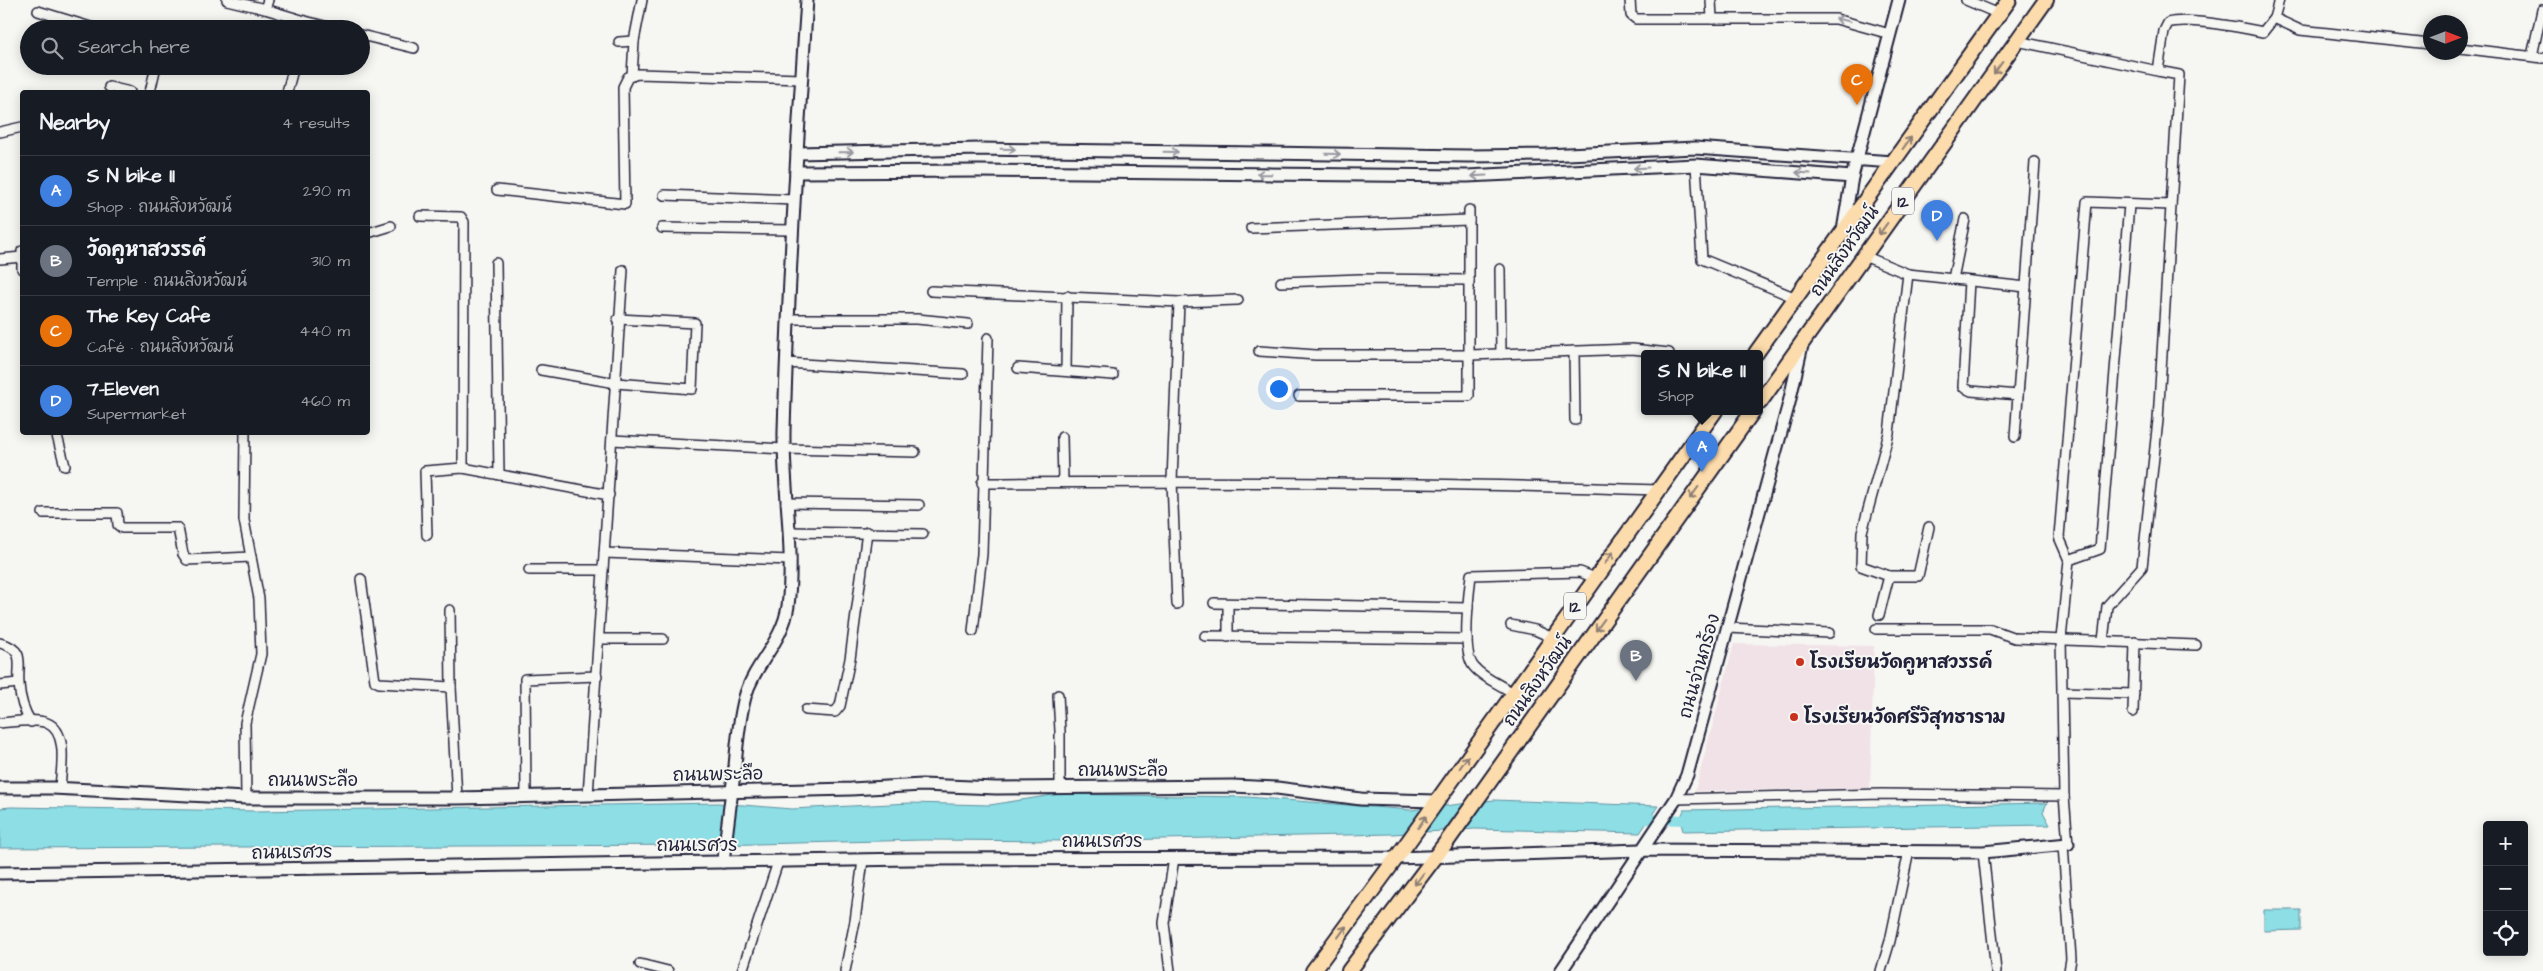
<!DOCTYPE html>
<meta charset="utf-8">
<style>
:root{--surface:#171b24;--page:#242831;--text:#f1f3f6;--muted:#9ea1a6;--line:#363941;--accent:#ea580c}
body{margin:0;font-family:"Architects Daughter","Playpen Sans Thai",sans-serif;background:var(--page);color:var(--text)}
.controls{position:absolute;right:15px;bottom:15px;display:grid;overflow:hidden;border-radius:5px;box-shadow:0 2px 12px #0003}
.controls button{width:45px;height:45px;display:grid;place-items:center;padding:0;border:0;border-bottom:1px solid var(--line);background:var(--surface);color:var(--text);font:25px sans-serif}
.compass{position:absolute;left:2423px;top:15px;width:45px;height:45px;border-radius:50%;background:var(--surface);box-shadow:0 2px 12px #0003;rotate:90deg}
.you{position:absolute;left:1278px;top:388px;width:18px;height:18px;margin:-12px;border:4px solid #fff;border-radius:50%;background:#1a73e8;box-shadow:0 0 0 8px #1a73e833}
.badge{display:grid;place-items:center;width:32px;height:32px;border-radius:50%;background:var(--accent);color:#fff;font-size:16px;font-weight:700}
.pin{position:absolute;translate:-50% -41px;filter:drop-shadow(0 1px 2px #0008)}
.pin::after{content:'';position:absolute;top:26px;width:18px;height:15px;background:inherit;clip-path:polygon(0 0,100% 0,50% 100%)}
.popup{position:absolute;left:1641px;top:350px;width:122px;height:65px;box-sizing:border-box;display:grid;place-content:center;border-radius:5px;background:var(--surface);filter:drop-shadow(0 1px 4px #0005);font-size:16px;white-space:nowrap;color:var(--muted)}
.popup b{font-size:19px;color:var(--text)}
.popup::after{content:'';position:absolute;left:50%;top:100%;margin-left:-10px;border:10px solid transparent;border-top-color:var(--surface)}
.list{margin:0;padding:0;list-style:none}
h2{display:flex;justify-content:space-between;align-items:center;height:65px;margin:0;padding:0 20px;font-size:21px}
h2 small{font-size:16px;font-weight:400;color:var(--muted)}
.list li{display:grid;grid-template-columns:32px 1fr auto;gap:15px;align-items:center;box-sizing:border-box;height:70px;padding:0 20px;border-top:1px solid var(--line)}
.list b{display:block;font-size:19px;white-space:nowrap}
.list p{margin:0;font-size:16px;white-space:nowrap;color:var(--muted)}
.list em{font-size:16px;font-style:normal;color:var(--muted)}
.icon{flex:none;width:28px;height:28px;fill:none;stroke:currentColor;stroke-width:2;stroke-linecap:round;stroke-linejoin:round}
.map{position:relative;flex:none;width:2543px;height:971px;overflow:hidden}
.search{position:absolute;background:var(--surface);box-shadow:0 2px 12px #0003;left:20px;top:20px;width:350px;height:55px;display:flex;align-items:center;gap:12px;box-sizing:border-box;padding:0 18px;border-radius:28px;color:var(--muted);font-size:19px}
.panel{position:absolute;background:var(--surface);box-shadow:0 2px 12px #0003;left:20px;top:90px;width:350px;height:345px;border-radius:5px}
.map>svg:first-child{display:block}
.built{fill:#f1e2e8}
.water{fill:#8ddee5;stroke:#6293a1}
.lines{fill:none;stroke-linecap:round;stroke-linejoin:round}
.canal{stroke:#8ddee5;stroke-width:10}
.minor-casing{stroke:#22223b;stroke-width:12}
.tertiary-casing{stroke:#22223b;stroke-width:15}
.primary-casing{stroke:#22223b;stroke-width:18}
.minor{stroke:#f6f6f2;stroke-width:9}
.tertiary{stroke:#f6f6f2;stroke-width:11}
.primary{stroke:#fcdcac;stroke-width:14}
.oneway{stroke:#9797a0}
.oneway2{stroke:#8f7f74}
.poi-dot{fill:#c8321e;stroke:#f6f6f2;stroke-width:2}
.labels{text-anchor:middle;stroke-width:4;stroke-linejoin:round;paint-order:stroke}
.shield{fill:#f6f6f2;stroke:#626272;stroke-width:1}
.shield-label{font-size:16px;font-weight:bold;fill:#22223b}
.street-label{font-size:18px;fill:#22223b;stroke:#f6f6f2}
.poi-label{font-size:18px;font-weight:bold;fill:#22223b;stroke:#f6f6f2;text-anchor:start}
</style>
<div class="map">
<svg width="2543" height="971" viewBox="0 0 2543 971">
<rect width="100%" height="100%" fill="#f6f6f2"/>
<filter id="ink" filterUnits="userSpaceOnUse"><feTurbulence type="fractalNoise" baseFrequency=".02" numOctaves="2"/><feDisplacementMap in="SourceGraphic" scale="10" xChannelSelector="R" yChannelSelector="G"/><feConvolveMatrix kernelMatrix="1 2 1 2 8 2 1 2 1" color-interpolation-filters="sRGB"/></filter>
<g filter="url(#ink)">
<path class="built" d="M 1734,644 L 1874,646 L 1870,788 L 1695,791 Z"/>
<g class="water">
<path d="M 1059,794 L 1247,797 L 1411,810 L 1494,800 L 1658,806 L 1640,833 L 1475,829 L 1392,834 L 1072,841 L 924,840 L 713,845 L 0,848 L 0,808 L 11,807 L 255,811 L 718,803 L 792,809 L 910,803 L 990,805 Z"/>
<path d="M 2047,803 L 2043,812 L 2050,825 L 1683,831 L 1680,819 L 1684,810 Z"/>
<path d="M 2264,910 L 2301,910 L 2301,930 L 2264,931 Z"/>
</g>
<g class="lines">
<path class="canal" d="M 1638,819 L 1694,820"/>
<g class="minor-casing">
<g id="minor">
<path d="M 227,0 L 265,9"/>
<path d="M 268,0 L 265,9 L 305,21 L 303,29"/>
<path d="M 1630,0 L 1631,15 L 1636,19 L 1836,19 L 1890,34"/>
<path d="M 1711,0 L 1712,19"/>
<path d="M 1966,0 L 1999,14"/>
<path d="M 38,11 L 97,29"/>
<path d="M 2274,18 L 2300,30 L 2430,44"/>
<path d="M 305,21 L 336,29"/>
<path d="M 361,35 L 414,48"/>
<path d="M 2017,41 L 2158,71 L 2164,31 L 2168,23 C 2186,17 2243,28 2263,32 L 2274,18 L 2279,0"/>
<path d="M 619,42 L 634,41"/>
<path d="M 2460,48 L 2543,58"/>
<path d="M 2532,56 L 2542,10"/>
<path d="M 632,76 L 634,41 L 642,0"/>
<path d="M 109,87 L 130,92"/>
<path d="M 150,92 L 156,66"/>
<path d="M 287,92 L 294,66"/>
<path d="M 0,132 L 22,127"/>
<path d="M 1696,165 L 1702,259 L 1796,298"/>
<path d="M 497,190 L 625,204 L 623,87 L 628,77 L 638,74 L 801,79"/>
<path d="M 664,195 L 794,200"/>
<path d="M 420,216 L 461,217 L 464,222 L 463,468"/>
<path d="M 662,228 L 792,230"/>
<path d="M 1251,228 L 1469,220"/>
<path d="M 368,233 L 391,226"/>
<path d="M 22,251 L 22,269"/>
<path d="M 1864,256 L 1908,274 L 2026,287"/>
<path d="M 0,259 L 22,257"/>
<path d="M 496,263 L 499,475"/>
<path d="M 1500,269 L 1501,354"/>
<path d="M 1953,279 L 1965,219"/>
<path d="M 1969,281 L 1963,387 L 1971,391 L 2018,395"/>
<path d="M 1281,282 L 1360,279 L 1469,280"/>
<path d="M 931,291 L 1179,302 L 1238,300"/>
<path d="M 788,319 L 917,319 L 968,324"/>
<path d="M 1259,351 L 1316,355 L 1470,355 L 1632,349 L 1669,353"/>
<path d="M 1574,351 L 1575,420"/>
<path d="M 786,363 L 963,374"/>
<path d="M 1018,368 L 1113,375"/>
<path d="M 541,370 L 616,383 L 692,389 L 695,323 L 618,319"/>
<path d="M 1066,371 L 1067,296"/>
<path d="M 1299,396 L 1469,396 L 1469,210"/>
<path d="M 56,432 L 65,466"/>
<path d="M 245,432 L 244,520 L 259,599 L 261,654 L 245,723 L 246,798"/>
<path d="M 1062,437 L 1063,482"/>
<path d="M 2015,437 L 2035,162"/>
<path d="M 612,440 L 784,449 L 915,452"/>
<path d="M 982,483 C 1208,481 1433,482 1659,490"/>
<path d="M 786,503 L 919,505"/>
<path d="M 43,513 L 117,513 L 118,525 L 122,528 L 178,528 L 183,554 L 187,560 L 251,557"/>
<path d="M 789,532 L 923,534"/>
<path d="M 427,535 L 425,471 L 463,468 L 609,495"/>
<path d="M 604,553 L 791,560"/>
<path d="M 2069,560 L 2059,537 L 2087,202 L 2171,205"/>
<path d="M 529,570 L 603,570"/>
<path d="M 1889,576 L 1918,576 L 1929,527"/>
<path d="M 361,579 L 375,681 L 379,683 L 451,687"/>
<path d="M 1214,603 L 1468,608"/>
<path d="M 1177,604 L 1172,481 L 1179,302"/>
<path d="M 1228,604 L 1228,637"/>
<path d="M 450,610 L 451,687 L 457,798"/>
<path d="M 1879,615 L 1889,576 L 1861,566 L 1862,532 L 1889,433 L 1908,274"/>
<path d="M 1511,625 L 1535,630 L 1553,638"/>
<path d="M 1728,628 L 1829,633"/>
<path d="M 1876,629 L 1990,629 L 2015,638 L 2196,645"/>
<path d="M 973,631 L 982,554 L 988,338"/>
<path d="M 1205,636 L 1467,639"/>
<path d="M 599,639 L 663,639"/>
<path d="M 2103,641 L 2107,606 L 2142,567 L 2158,420 L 2179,75 L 2158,71"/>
<path d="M 0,643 C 27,650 17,664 19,684 C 20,699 23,710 31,722"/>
<path d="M 0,685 L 18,683"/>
<path d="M 2062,692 L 2134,694"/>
<path d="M 1513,693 C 1501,685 1483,678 1474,667 C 1461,653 1469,594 1471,575 L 1580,572 L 1595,578"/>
<path d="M 1058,695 L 1060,731 L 1060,787"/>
<path d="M 806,710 L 835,712 L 840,706 L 850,659 L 867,532"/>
<path d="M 2133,712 L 2135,642"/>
<path d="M 0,723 C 13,722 35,718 47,723 C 69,732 61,770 60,788"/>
<path d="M 588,795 L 623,270"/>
<path d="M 526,796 L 525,679 L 597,676"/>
<path d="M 1676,799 L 1881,794 L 2064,796"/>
<path d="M 2068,844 L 2064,796 L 2061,639 L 2069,560 L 2100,549 L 2129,205"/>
<path d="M 2063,845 L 2071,959 L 2069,971"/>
<path d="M 1983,852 L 1996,971"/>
<path d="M 640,964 L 668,971"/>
<path d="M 742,971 L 778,862"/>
<path d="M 845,971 L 855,921 L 863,860"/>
<path d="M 1170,971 L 1164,923 L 1174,858"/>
<path d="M 1881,971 L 1890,941 L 1909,851"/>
</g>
</g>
<g class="tertiary-casing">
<g id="tertiary">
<path d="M 797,153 L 980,149 L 1468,156 L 1546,155 L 1695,148 L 1893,162"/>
<path d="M 796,172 L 979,171 L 1467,176 L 1696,165 L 1852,177"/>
<path d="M 1843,230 L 1852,177 L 1899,0"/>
<path d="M 0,788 L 53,788 L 246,798 L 457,798 L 851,789 L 922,785 L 996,788 L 1232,786 L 1277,788 L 1361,799 L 1436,801"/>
<path d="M 723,862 C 727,830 731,798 735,766 C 737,743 739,719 745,697 C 754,664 783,642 788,606 C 795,548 783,489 784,431 C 788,287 797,143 807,0"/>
<path d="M 0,873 L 911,859 L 1395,858 L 1641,850 L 1983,852 L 2068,844"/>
<path d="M 1561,971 L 1676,799 L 1687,775 L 1789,403 L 1802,345"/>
</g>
</g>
<g class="primary-casing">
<g id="primary">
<path d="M 1756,353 L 2009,0"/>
<path d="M 1760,402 L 2046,0"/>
<path d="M 1313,971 L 1408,842 L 1715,411"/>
<path d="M 1349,971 L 1448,840 L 1753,411"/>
</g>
</g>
<use href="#minor" class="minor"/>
<use href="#tertiary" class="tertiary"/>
<use href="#primary" class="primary"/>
</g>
<defs><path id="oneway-shaft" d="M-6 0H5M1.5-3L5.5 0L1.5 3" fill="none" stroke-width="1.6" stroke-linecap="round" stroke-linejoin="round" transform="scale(1.25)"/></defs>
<g class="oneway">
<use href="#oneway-shaft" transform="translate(1843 20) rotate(-169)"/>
<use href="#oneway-shaft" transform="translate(1008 149) rotate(1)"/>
<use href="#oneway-shaft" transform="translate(846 152) rotate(-1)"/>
<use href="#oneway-shaft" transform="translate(1171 152) rotate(1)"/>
<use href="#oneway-shaft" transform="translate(1333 154) rotate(1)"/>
<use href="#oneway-shaft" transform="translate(1641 168) rotate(177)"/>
<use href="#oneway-shaft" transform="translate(1803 173) rotate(-176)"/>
<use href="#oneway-shaft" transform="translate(1264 174) rotate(-179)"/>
<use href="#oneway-shaft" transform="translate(1479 176) rotate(177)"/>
</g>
<g class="oneway2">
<use href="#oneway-shaft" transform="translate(1998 68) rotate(126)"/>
<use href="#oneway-shaft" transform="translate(1907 143) rotate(-54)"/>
<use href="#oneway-shaft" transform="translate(1883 229) rotate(126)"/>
<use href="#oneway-shaft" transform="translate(1694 493) rotate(126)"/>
<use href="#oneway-shaft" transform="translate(1609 558) rotate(-54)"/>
<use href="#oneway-shaft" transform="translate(1600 625) rotate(126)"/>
<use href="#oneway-shaft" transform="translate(1464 762) rotate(-55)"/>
<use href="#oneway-shaft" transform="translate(1422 822) rotate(-56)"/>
<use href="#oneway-shaft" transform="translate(1419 879) rotate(127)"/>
<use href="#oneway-shaft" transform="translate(1342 932) rotate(-54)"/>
</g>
</g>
<g class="poi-dot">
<circle cx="1800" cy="662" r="5"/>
<circle cx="1794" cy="717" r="5"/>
</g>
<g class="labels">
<g class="shield">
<rect x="1892" y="187.5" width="22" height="27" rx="4"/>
<rect x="1564" y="592.5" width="22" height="27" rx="4"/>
</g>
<g class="shield-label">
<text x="1903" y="207">12</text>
<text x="1575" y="612">12</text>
</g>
<g class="street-label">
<text transform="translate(1844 251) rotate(-55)" y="6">ถนนสิงหวัฒน์</text>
<text transform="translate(1699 666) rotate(-74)" y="6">ถนนจ่านกร้อง</text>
<text transform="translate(1537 681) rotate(-55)" y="6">ถนนสิงหวัฒน์</text>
<text x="1123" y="776">ถนนพระลือ</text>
<text transform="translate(718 774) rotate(-1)" y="6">ถนนพระลือ</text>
<text x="313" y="786">ถนนพระลือ</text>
<text x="1102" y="847">ถนนเรศวร</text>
<text x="697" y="851">ถนนเรศวร</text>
<text transform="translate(292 852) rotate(-1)" y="6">ถนนเรศวร</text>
</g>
<g class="poi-label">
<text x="1810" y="668">โรงเรียนวัดคูหาสวรรค์</text>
<text x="1804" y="723">โรงเรียนวัดศรีวิสุทธาราม</text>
</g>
</g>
</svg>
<div class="controls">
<button>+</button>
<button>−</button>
<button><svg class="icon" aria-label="locate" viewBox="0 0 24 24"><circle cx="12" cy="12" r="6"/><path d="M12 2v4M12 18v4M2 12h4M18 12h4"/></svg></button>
</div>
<svg class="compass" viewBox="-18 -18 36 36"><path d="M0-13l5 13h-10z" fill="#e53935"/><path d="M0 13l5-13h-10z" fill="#9ea1a6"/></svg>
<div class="you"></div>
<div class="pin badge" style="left:1702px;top:472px;background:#3f7fe0">A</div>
<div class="popup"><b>S N bike II</b>Shop</div>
<div class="pin badge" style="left:1636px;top:681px;background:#6b7280">B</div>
<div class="pin badge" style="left:1857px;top:105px;background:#e8710a">C</div>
<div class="pin badge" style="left:1937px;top:241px;background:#3f7fe0">D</div>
<div class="search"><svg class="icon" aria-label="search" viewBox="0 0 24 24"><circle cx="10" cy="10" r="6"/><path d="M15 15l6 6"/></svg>Search here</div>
<section class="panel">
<h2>Nearby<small>4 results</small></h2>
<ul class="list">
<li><span class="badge" style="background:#3f7fe0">A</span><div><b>S N bike II</b><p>Shop · ถนนสิงหวัฒน์</p></div><em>290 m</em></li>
<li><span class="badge" style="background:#6b7280">B</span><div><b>วัดคูหาสวรรค์</b><p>Temple · ถนนสิงหวัฒน์</p></div><em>310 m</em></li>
<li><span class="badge" style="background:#e8710a">C</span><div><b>The Key Cafe</b><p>Café · ถนนสิงหวัฒน์</p></div><em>440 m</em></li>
<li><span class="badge" style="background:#3f7fe0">D</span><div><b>7-Eleven</b><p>Supermarket</p></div><em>460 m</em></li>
</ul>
</section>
</div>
